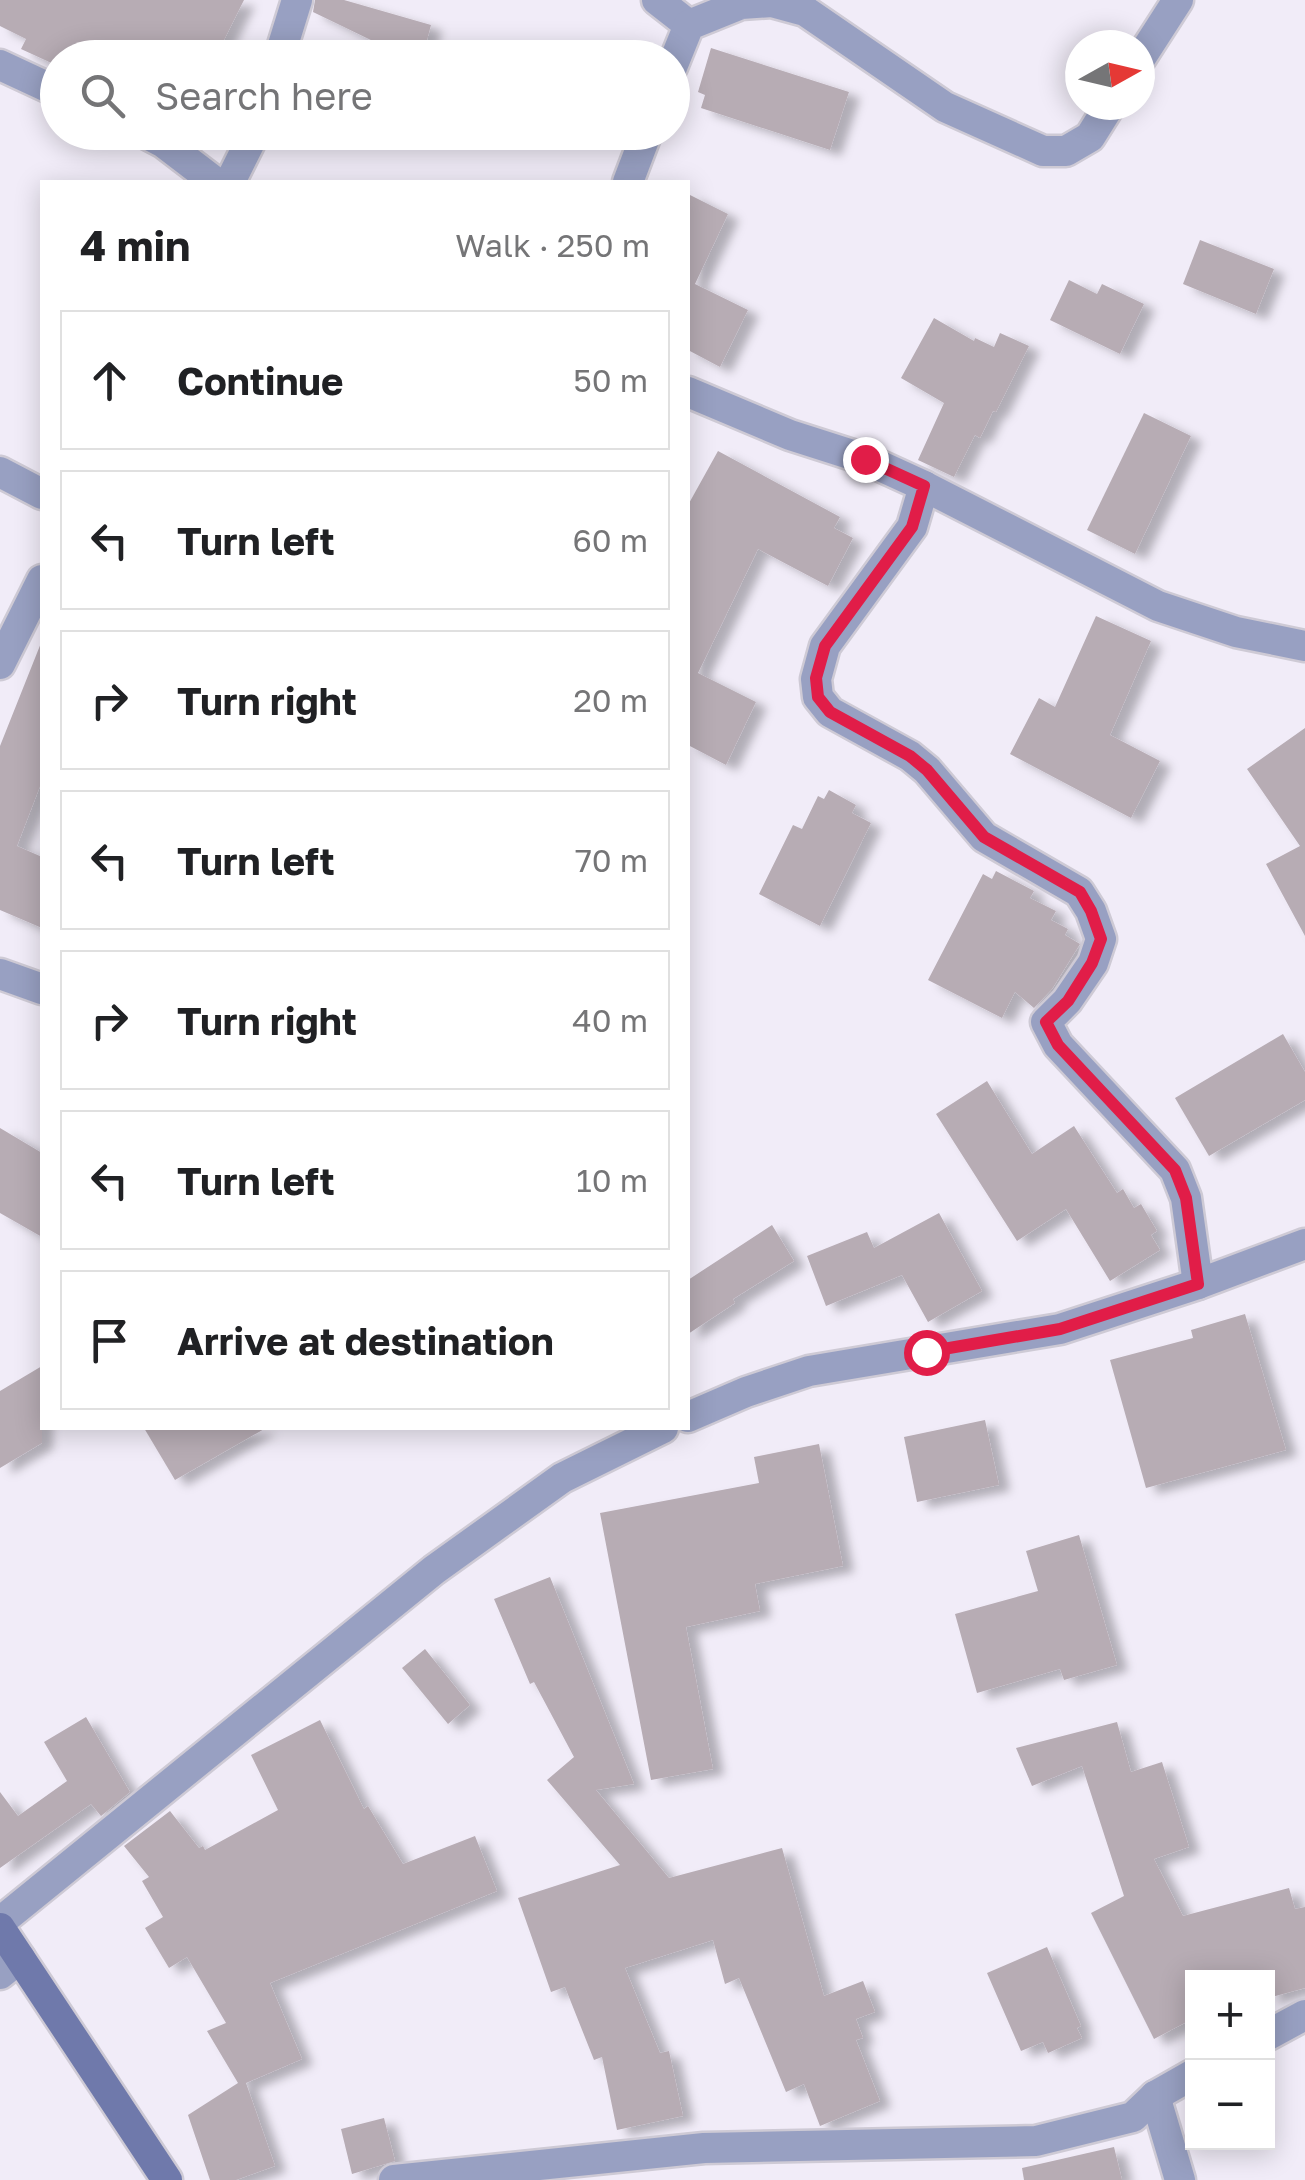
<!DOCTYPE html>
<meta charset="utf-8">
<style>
:root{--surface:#fff;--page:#f2f2f2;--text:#202124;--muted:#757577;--line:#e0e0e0}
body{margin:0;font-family:"Golos Text",sans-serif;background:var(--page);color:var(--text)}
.controls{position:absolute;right:30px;bottom:30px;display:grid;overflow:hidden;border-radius:0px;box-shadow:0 5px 25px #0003}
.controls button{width:90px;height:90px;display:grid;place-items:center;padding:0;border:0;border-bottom:2px solid var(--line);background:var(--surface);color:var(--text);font:50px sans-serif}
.compass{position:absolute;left:1065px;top:30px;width:90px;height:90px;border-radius:50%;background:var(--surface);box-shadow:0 5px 25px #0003;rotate:82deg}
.stop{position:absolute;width:30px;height:30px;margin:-22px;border:8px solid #e11d48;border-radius:50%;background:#fff}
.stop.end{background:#e11d48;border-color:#fff;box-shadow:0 2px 10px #0008}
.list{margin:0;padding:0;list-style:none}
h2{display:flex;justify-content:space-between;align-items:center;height:130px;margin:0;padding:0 40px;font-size:42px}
h2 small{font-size:32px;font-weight:400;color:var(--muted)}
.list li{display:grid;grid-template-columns:65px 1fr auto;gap:30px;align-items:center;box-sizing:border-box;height:140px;margin:0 20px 20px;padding:0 20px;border:2px solid var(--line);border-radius:0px}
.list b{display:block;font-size:38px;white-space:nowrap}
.list em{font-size:32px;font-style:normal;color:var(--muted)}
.icon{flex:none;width:55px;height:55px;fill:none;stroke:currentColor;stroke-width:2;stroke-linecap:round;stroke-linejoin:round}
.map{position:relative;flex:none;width:1305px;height:2180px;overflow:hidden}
.search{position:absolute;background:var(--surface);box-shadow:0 5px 25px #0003;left:40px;top:40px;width:650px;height:110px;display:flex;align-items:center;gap:25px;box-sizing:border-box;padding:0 35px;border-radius:55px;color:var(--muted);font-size:38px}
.panel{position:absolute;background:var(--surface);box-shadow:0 5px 25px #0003;left:40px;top:180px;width:650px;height:1250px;border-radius:0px}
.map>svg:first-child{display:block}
.building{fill:#b7acb4;filter:url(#shadow)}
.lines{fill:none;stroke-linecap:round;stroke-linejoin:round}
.street-casing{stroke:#cecad5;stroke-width:35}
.secondary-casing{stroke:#cecad5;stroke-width:35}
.street{stroke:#98a0c2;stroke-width:30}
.secondary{stroke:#6f79ab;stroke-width:30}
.route{stroke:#e11d48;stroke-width:12}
</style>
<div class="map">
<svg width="1305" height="2180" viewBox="0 0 1305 2180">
<defs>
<filter id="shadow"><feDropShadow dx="11" dy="6" stdDeviation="5" flood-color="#0004"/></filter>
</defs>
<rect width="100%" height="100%" fill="#f1ecf8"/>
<g class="building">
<path d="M 0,0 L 244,0 L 215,58 L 58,58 L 58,66 L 21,49 L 26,39 L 0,26 Z"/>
<path d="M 315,0 L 344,0 L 431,25 L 423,55 L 375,42 L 313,12 Z"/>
<path d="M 711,48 L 849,92 L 830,150 L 701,108 L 705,95 L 698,92 Z"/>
<path d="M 688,194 L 728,214 L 695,284 L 748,310 L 720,367 L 688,350 Z"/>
<path d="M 1200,240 L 1274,269 L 1256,314 L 1183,284 Z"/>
<path d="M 1069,280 L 1097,294 L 1102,284 L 1144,304 L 1120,354 L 1050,320 Z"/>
<path d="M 934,318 L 974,341 L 975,338 L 994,347 L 1000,333 L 1029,346 L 996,412 L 993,411 L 980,438 L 975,435 L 954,477 L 918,460 L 944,403 L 901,378 Z"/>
<path d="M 1144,413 L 1191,436 L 1135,554 L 1087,530 Z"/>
<path d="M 718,451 L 840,517 L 834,528 L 853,538 L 828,586 L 758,549 L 698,673 L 756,702 L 726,765 L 688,745 L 688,505 Z"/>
<path d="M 1096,616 L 1151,641 L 1110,735 L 1160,761 L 1131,818 L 1010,754 L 1039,698 L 1055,707 Z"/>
<path d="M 41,643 L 42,781 L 17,846 L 42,857 L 42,928 L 0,910 L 0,746 Z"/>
<path d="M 1305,728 L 1305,936 L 1266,864 L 1300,846 L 1247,769 Z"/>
<path d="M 829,790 L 856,805 L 852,813 L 871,823 L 820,926 L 759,894 L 793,825 L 802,829 L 818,796 L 824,799 Z"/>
<path d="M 996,871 L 1034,891 L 1030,898 L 1056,911 L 1051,920 L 1068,929 L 1065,935 L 1080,944 L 1052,989 L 1034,1008 L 1015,992 L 1002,1018 L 928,980 L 983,874 L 992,879 Z"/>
<path d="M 1283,1034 L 1305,1072 L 1305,1100 L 1209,1156 L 1175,1098 Z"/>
<path d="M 987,1081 L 1032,1154 L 1074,1126 L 1117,1193 L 1123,1189 L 1134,1208 L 1141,1204 L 1157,1231 L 1151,1235 L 1160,1250 L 1110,1281 L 1066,1209 L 1017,1241 L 936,1114 Z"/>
<path d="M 0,1128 L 42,1153 L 42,1237 L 0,1213 Z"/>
<path d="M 939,1213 L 982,1291 L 928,1322 L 902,1275 L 826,1306 L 807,1256 L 867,1232 L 874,1248 Z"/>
<path d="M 772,1225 L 794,1261 L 733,1299 L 735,1303 L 688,1334 L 688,1280 Z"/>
<path d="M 1245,1314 L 1286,1450 L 1146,1488 L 1110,1360 L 1193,1338 L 1191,1330 Z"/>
<path d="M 42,1366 L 42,1443 L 0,1468 L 0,1391 Z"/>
<path d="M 985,1420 L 999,1485 L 917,1502 L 904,1437 Z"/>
<path d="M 144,1428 L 266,1428 L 175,1480 Z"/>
<path d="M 819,1444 L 843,1566 L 755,1584 L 760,1611 L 686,1627 L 713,1769 L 651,1780 L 600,1513 L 759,1483 L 754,1457 Z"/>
<path d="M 1079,1535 L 1117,1665 L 1064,1680 L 1060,1669 L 977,1693 L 955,1614 L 1038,1591 L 1026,1551 Z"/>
<path d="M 550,1577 L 634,1784 L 596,1790 L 669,1878 L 782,1848 L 824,1996 L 863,1981 L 875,2012 L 856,2019 L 863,2038 L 856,2040 L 880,2101 L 820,2126 L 804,2084 L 786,2092 L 739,1978 L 725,1984 L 713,1940 L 625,1968 L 660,2053 L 669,2051 L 683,2116 L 617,2130 L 602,2057 L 594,2060 L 565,1987 L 551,1992 L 518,1898 L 620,1865 L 547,1780 L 574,1757 L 534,1682 L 530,1684 L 494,1599 Z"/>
<path d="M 425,1649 L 470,1705 L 448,1724 L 402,1668 Z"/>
<path d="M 86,1717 L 130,1792 L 101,1816 L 91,1804 L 0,1868 L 0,1792 L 18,1816 L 67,1781 L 44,1742 Z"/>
<path d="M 320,1720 L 364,1809 L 368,1806 L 403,1864 L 475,1836 L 497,1891 L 270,1983 L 302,2059 L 246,2083 L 275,2166 L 236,2180 L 210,2180 L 188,2115 L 238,2083 L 207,2031 L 226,2023 L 187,1957 L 169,1968 L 145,1928 L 163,1917 L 142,1881 L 149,1877 L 124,1846 L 170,1811 L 199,1848 L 203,1846 L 205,1850 L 278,1810 L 251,1755 Z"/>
<path d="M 1117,1722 L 1131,1772 L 1162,1762 L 1189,1847 L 1154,1859 L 1183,1916 L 1289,1888 L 1295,1909 L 1305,1907 L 1305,1988 L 1268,1998 L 1268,1978 L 1192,1978 L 1192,2019 L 1154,2039 L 1091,1913 L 1124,1896 L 1082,1766 L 1032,1786 L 1016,1748 Z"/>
<path d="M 1047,1947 L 1081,2026 L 1077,2028 L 1082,2038 L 1048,2053 L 1043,2042 L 1021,2051 L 987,1973 Z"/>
<path d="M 384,2118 L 395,2161 L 352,2174 L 341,2129 Z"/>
<path d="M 1114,2147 L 1122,2180 L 1024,2180 L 1022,2168 Z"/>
</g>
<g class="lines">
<g class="street-casing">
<g id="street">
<path d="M 657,0 L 689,25"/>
<path d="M 279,58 L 297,0"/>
<path d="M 1140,59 L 1178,0"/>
<path d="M 0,65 L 58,92"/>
<path d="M 672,67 L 689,25 L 741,4 L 772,2 L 805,11 L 945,107 L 1043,151 L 1066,151 L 1090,137 L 1110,105"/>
<path d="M 143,132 L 164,143 L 215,182"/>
<path d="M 230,182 L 255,132"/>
<path d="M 628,182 L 647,132"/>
<path d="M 688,392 L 790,435 L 865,459 L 924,486 L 912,527 L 825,646 L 816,679 L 818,697 L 830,712 L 910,756 L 927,770 L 984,837 L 1079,892 L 1091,911 L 1101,939 L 1093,963 L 1067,1001 L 1046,1022 L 1058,1045 L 1175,1170 L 1186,1198 L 1198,1284"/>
<path d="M 0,472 L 42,494"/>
<path d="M 924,486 L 1158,606 L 1236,632 L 1305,646"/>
<path d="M 0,664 L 42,580"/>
<path d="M 0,974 L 42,989"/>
<path d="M 688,1417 L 746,1392 L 809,1371 L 1060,1329 L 1198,1284 L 1305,1244"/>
<path d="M 0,1922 L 434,1570 L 562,1478 L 663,1428"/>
<path d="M 0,1974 L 20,1958"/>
<path d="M 1268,2035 L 1305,2015"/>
<path d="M 1155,2096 L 1180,2180"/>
<path d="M 394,2180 L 704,2148 L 1036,2141 L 1133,2117 L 1155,2096 L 1192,2075"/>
</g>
</g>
<g class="secondary-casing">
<path id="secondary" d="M 0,1928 L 167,2180"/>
</g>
<use href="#street" class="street"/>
<use href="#secondary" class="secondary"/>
</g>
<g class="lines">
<path class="route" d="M 865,459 L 924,486 L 912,527 L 825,646 L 816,678 L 818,697 L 830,712 L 910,756 L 927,770 L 984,837 L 1080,892 L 1091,911 L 1101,939 L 1092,963 L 1068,1001 L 1046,1022 L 1058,1045 L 1175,1170 L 1186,1198 L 1198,1284 L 1060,1329 L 926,1352"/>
</g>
</svg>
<div class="controls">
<button>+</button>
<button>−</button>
</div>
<svg class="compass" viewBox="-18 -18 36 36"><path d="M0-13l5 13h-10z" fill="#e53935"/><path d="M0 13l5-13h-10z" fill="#757577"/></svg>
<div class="stop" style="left:926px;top:1352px"></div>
<div class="stop end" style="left:865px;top:459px"></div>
<div class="search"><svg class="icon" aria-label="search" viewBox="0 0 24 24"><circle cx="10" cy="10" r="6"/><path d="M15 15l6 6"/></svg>Search here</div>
<section class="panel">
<h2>4 min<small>Walk · 250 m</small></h2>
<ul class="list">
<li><svg class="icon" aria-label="ahead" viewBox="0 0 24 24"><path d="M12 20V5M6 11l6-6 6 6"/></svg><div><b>Continue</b></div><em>50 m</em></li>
<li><svg class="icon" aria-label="left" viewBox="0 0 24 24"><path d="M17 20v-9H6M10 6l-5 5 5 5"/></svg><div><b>Turn left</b></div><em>60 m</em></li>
<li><svg class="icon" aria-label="right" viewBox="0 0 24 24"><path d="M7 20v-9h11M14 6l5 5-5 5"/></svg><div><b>Turn right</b></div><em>20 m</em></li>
<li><svg class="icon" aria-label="left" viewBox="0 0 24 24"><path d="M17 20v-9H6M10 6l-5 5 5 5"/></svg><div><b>Turn left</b></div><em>70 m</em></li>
<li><svg class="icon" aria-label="right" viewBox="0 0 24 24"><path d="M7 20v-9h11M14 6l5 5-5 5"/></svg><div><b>Turn right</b></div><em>40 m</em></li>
<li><svg class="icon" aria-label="left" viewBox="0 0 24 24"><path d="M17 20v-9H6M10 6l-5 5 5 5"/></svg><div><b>Turn left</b></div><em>10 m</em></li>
<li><svg class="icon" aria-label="arrive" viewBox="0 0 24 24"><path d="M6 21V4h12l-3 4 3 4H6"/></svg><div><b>Arrive at destination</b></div></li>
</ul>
</section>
</div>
